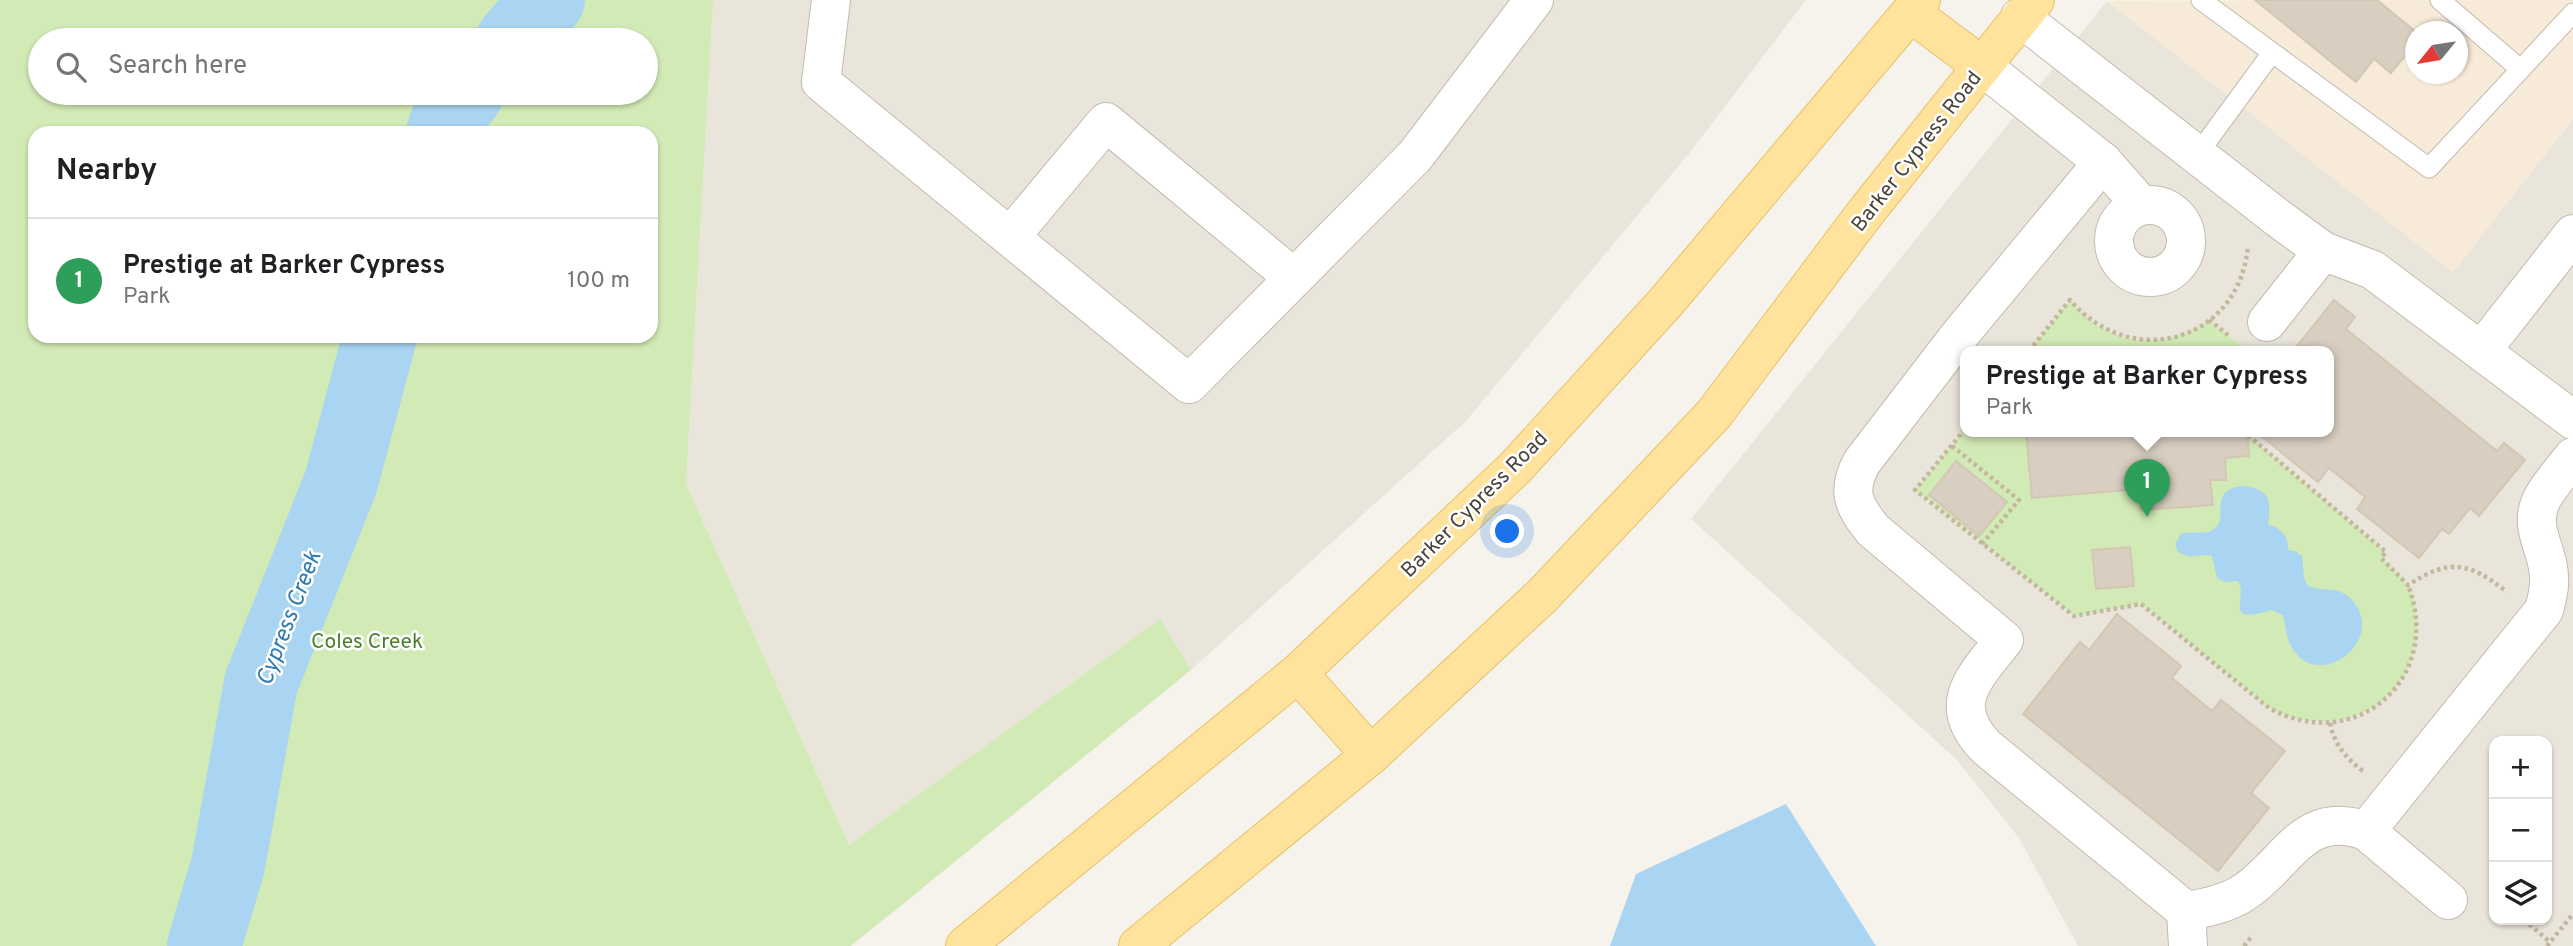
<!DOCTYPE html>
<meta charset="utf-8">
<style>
:root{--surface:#fff;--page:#f2f2f2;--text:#202124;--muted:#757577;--line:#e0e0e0;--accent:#b45309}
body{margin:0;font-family:Overpass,sans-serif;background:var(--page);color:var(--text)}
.controls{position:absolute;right:21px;bottom:21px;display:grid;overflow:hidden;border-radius:14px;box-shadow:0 2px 5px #0004}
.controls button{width:63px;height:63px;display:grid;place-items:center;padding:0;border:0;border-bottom:2px solid var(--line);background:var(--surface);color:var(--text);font:35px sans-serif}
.compass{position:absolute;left:2405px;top:21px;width:63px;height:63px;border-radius:50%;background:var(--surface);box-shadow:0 2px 5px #0004;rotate:240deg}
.you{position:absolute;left:1508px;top:532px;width:24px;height:24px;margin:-18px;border:5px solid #fff;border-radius:50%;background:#1a73e8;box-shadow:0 0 0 10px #1a73e833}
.badge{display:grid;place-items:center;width:46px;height:46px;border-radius:50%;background:var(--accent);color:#fff;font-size:23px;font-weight:700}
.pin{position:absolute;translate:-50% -58px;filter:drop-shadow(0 2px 4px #0008)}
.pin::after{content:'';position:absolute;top:37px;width:24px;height:21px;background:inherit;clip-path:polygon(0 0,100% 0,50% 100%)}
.popup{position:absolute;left:1960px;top:346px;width:374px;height:91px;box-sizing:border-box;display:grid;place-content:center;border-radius:14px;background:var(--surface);filter:drop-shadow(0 2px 5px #0005);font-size:23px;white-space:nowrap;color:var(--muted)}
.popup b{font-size:26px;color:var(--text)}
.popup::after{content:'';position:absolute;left:50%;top:100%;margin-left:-14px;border:14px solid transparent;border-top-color:var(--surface)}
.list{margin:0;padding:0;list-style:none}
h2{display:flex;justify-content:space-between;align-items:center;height:91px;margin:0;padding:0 28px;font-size:30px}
h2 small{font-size:23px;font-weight:400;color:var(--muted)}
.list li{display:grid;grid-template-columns:46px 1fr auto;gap:21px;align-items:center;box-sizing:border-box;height:126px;padding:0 28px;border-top:2px solid var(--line)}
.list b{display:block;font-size:26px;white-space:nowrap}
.list p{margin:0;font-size:23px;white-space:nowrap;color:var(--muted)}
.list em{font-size:23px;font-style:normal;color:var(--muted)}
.icon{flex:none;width:38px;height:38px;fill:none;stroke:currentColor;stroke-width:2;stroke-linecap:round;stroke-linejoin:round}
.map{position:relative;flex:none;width:2573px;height:946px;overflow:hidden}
.search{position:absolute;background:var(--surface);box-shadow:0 2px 5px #0004;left:28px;top:28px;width:630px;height:77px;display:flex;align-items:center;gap:18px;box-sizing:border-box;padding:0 24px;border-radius:38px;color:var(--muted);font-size:26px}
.panel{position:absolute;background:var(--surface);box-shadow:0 2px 5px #0004;left:28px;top:126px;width:630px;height:217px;border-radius:21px}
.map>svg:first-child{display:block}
.residential{fill:#eae5da;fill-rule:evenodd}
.commercial{fill:#f7ead8;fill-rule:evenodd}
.green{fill:#d2eab5;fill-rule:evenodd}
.water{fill:#a9d4f2}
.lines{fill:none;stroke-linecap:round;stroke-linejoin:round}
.river{stroke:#a9d4f2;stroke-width:74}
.building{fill:#d8cfc1;stroke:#d3c7b4;stroke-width:2}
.lane-casing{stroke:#c2bbae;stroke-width:21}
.street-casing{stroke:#c2bbae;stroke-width:40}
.primary-casing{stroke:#e6c16a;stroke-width:40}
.path{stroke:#c4b79f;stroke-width:4.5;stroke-dasharray:3.5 3.5;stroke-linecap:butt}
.lane{stroke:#fff;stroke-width:19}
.street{stroke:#fff;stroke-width:38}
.primary{stroke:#ffe39c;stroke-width:38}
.labels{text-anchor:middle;stroke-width:5;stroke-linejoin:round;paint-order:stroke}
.street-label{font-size:21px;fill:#4b4439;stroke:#fff}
.park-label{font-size:21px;fill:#4a7f2a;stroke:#fff}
.water-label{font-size:23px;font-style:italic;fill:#2e7ab2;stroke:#fff}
</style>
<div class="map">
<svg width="2573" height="946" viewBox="0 0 2573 946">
<rect width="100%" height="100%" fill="#f6f3ec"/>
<g class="residential">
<path d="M 713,0 L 1806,0 L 1691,151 L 1466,421 L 1191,670 L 1159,620 L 849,845 L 686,484 Z"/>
<path d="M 2107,1 L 2453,272 L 2573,119 L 2573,946 L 2078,946 L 2019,838 L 1956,759 L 1691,519 ZM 1965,351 L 2329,351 L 2329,431 L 1965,431 ZM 2494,741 L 2547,741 L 2547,920 L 2494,920 Z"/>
</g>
<path class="commercial" d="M 2573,0 L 2573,119 L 2453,272 L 2107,1 ZM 2416,32 L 2458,32 L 2458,74 L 2416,74 Z"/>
<g class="green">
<path d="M 0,0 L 713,0 L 686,484 L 849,845 L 1160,619 L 1191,670 L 851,946 L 0,946 ZM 40,40 L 646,40 L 646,93 L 40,93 ZM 651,133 L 651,336 L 35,336 L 35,133 Z"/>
<path d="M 2070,300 C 2109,346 2159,352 2209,320 L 2248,351 L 2029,351 Z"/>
<path d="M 1965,429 L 2243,431 L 2386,552 L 2382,558 C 2391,566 2402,574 2408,585 C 2415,598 2418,617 2417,632 C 2412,708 2333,743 2269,708 L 2142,604 L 2074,616 L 1915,490 Z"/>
</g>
<g class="water">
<path d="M 2241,486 C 2269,488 2272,500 2268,524 C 2281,528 2289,537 2288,550 L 2295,551 L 2302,556 L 2304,578 L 2308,586 C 2321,592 2337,586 2349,597 C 2390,635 2324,692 2294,651 C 2285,639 2287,628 2283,615 L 2271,610 C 2221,626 2249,597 2238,581 L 2225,582 L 2217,578 L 2212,556 C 2199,552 2193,561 2178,552 L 2175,544 L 2181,534 C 2191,530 2205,536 2214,529 C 2230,517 2207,491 2241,486 Z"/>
<path d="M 1786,804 L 1876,946 L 1610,946 L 1636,874 Z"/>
</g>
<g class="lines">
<g class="river">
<path d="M 513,40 L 548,0"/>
<path d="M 443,133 L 450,113 L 467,93"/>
<path d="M 204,946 L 228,865 L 261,683 L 341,482 L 380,336"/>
</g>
</g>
<g class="building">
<path d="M 2255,0 L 2377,0 L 2416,32 L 2416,43 L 2391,73 L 2374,59 L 2356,82 Z"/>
<path d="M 2334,300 L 2355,317 L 2346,329 L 2497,451 L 2504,443 L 2525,460 L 2479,516 L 2470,508 L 2449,534 L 2442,529 L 2419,558 L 2357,509 L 2365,497 L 2329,468 L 2318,482 L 2255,431 L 2329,431 L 2329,351 L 2293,351 Z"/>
<path d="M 2026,431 L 2247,431 L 2249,456 L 2225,458 L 2226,480 L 2210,480 L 2213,505 L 2141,510 L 2139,489 L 2032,498 Z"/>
<path d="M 1956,461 L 2007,502 L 1979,536 L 1929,495 Z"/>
<path d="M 2130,547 L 2134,586 L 2096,589 L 2092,550 Z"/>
<path d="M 2117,614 L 2181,666 L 2172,678 L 2212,711 L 2221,700 L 2285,751 L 2251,793 L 2269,808 L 2218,871 L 2023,714 L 2080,642 L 2089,650 Z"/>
</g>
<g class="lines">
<g class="lane-casing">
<g id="lane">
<path d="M 2201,0 L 2429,168 L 2573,13"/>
<path d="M 2440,0 L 2520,69"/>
<path d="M 2197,155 L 2271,54"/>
</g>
</g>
<g class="street-casing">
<g id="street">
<path d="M 831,0 L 821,82 L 1189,384 L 1415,156 L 1534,0"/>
<path d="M 2020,17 L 2278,218 L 2323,251 L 2373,270 L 2573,420"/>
<path d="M 1982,66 L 2103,162 L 2141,205"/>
<path d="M 2103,162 L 1958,337 L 1862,462 C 1846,491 1853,505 1873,530 L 2004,640 C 1974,678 1945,704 1986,747 L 2186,911 L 2188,946"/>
<circle cx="2150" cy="241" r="36"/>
<path d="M 1010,237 L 1106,122 L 1294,278"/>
<path d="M 2267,322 L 2323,251"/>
<path d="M 2482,350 L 2573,234"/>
<path d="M 2366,831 L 2448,900"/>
<path d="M 2186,911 C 2206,908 2226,904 2243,893 C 2287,865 2303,808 2366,831 L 2544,610 C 2547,599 2550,588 2549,577 C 2549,549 2526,527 2543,497 C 2551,483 2563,470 2573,457"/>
</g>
</g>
<g class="primary-casing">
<g id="primary">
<path d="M 1911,13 L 1982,66"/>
<path d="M 1298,673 L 1371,755"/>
<path d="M 965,946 L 1298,673 L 1515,468 L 1666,302 L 1921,0"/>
<path d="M 1138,946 L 1371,755 L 1542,596 L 1714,414 L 1866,212 L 2035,0"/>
</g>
</g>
<g class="path">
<path d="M 2209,320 L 2228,335"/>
<path d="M 2029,351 L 2070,300 C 2132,372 2239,342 2248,246"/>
<path d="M 1965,429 L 1915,490 L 2074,616 L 2141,604 L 2269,708 C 2356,756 2444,678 2408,585"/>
<path d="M 2243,431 L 2386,552 L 2381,558 L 2408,585 C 2450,558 2469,562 2507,592"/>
<path d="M 1952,446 L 2019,500 L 1982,544"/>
<path d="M 2330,723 C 2335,746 2346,758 2364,772"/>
<path d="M 2524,920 L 2550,942"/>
<path d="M 2244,946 L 2253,935"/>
<path d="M 2547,946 L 2573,914"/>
</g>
<use href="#lane" class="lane"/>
<use href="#street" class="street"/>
<use href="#primary" class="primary"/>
</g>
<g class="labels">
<g class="street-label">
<text transform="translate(1916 151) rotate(-52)" y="7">Barker Cypress Road</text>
<text transform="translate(1474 504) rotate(-45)" y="7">Barker Cypress Road</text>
</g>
<g class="park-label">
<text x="367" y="648">Coles Creek</text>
</g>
<g class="water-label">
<text transform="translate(288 618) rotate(-69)" y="8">Cypress Creek</text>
</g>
</g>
</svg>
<div class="controls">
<button>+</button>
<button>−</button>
<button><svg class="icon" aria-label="layers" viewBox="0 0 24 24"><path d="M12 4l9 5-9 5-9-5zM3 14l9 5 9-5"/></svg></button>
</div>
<svg class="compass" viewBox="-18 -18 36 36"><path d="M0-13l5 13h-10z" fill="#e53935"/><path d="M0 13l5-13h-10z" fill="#757577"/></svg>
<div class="you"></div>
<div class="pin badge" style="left:2147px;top:517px;background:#2e9e5b">1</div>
<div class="popup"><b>Prestige at Barker Cypress</b>Park</div>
<div class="search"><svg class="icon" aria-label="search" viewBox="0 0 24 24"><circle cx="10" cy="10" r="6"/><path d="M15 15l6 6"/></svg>Search here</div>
<section class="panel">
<h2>Nearby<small></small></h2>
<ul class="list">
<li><span class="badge" style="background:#2e9e5b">1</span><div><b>Prestige at Barker Cypress</b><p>Park</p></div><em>100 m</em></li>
</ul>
</section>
</div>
